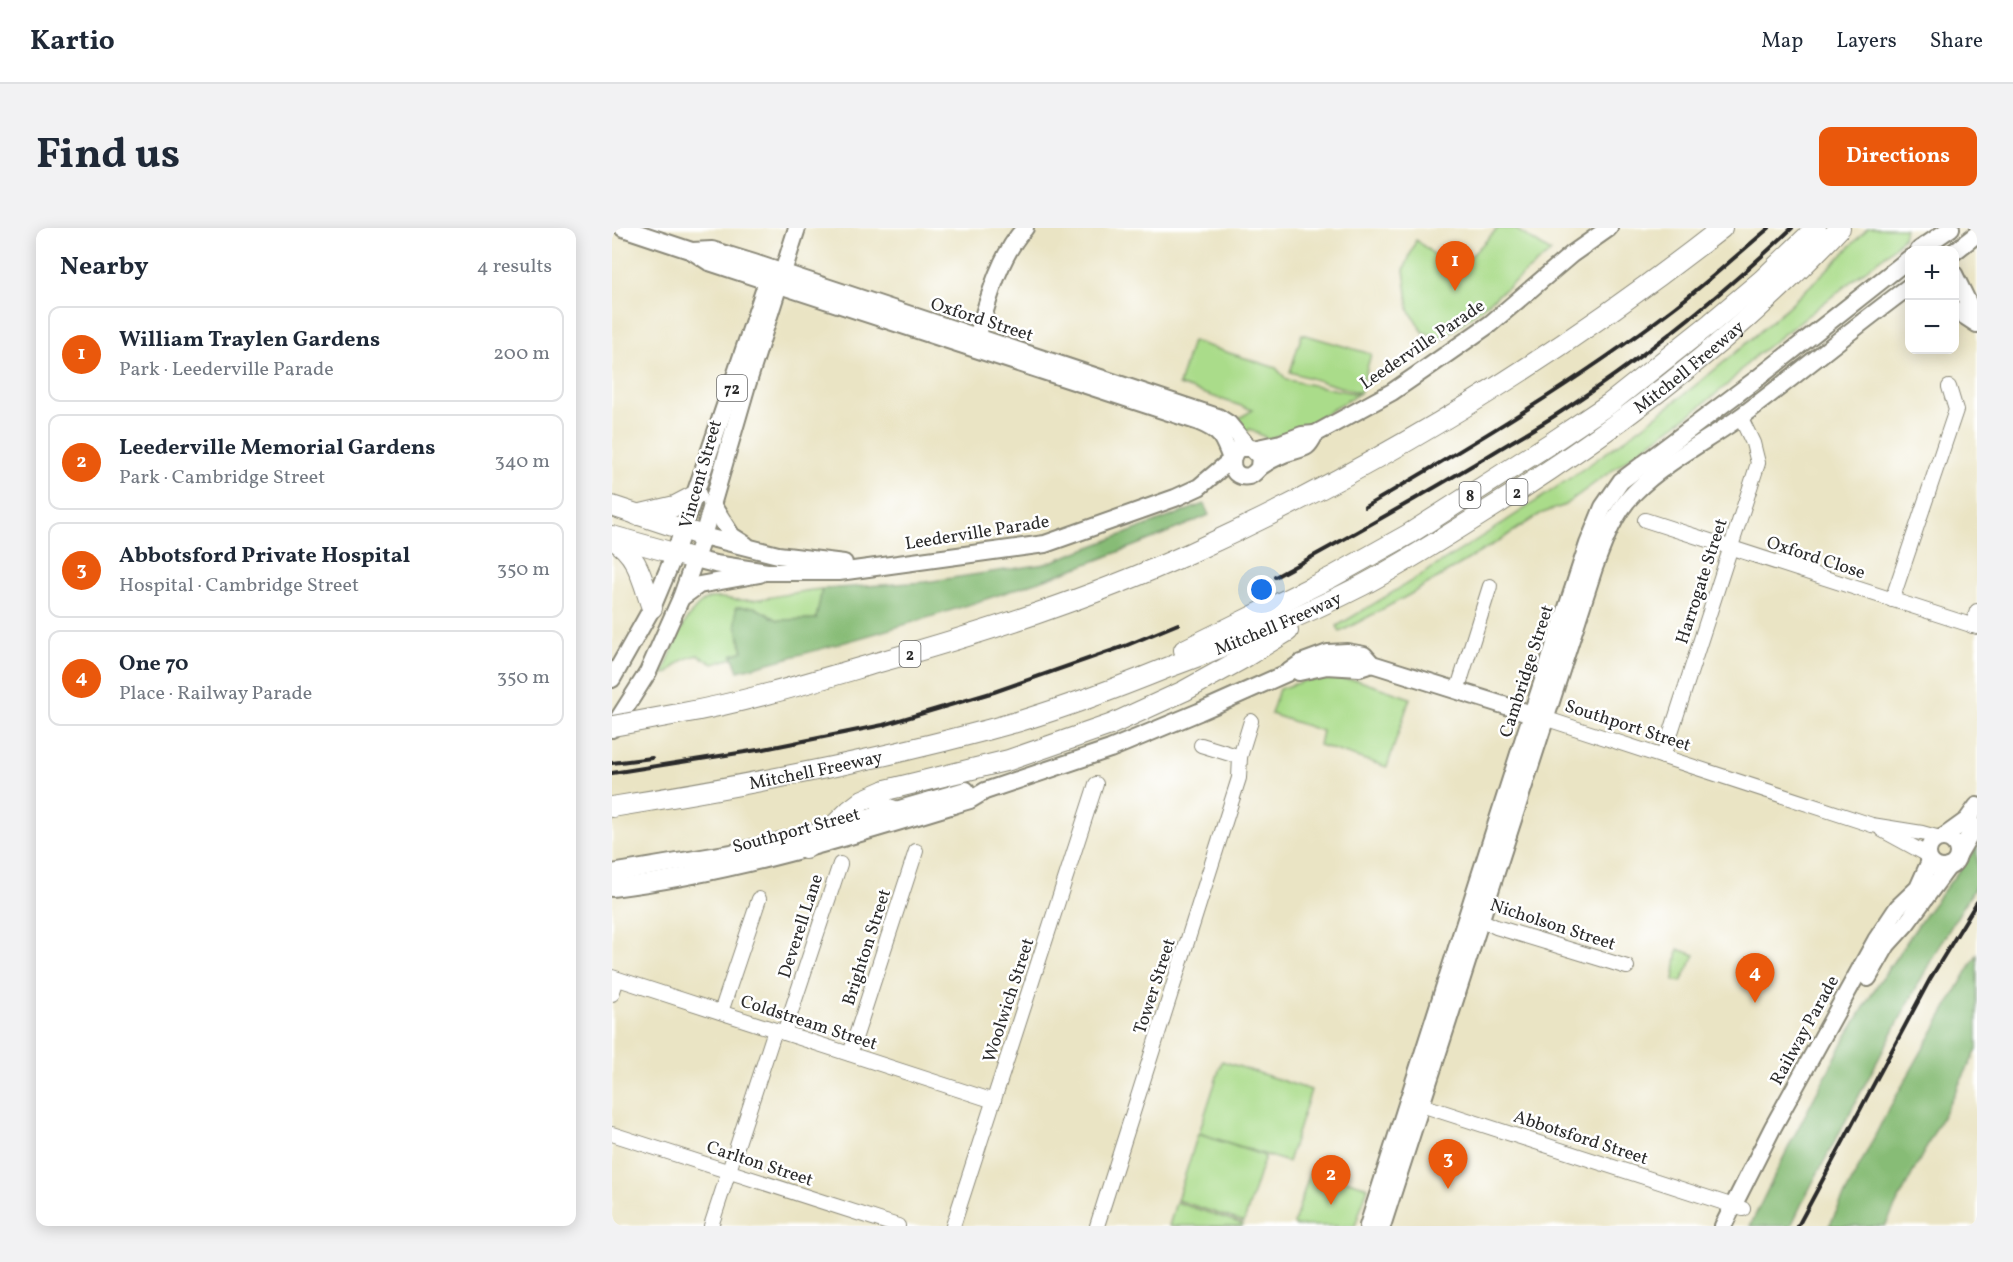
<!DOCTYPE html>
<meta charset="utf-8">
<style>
:root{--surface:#fff;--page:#f2f2f3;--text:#1f2937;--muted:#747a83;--line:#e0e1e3;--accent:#ea580c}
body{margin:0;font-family:Vollkorn,serif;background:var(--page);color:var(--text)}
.controls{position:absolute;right:18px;top:18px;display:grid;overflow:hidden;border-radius:12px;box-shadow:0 3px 15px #0003}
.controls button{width:54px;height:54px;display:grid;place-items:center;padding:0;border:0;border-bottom:2px solid var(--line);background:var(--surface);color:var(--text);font:30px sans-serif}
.you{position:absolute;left:650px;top:362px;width:21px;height:21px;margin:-15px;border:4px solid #fff;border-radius:50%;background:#1a73e8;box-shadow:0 0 0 9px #1a73e833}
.badge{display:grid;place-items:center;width:39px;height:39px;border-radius:50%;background:var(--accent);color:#fff;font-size:20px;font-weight:700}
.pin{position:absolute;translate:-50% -50px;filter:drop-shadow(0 2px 3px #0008)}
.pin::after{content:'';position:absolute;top:32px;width:21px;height:18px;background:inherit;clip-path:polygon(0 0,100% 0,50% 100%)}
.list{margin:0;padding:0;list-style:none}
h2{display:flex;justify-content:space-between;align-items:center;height:78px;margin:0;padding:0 24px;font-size:26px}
h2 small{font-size:20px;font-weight:400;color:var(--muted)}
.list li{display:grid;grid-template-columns:39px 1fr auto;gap:18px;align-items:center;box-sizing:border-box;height:96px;margin:0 12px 12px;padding:0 12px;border:2px solid var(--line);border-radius:12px}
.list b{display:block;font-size:22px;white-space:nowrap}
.list p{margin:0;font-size:20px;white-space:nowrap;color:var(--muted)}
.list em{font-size:20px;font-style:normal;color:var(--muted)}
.map{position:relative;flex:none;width:1365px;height:998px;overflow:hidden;border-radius:12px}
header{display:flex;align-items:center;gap:36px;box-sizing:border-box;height:84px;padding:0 30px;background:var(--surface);border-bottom:2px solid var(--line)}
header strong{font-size:28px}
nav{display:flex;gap:33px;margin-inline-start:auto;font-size:21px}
.intro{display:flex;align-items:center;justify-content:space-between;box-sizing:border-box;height:144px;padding:0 36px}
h1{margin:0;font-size:42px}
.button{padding:15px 27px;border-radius:12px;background:var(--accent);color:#fff;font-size:21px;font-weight:700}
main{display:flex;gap:36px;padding:0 36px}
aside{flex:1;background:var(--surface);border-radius:12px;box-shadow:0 3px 15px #0003}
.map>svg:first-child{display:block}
.green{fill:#aadc8a;stroke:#6a845a;stroke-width:1.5}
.forest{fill:#87bc76;stroke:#597450;stroke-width:1.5}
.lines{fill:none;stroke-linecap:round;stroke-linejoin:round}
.minor-casing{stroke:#8a8878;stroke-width:16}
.major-casing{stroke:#8a8878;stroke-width:20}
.highway-casing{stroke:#8a8878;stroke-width:22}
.minor{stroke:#fff;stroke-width:14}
.major{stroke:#fff;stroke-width:16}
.highway{stroke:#fff;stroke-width:20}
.rail{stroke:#2b2b2b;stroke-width:4}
.highway-bridge-casing{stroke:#8a8878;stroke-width:22;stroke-linecap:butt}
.highway-bridge{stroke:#fff;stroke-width:20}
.labels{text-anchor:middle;stroke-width:5;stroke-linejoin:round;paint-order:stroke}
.shield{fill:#fff;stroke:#6b6b6b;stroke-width:1.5}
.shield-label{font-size:16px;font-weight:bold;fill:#2b2b2b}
.street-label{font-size:18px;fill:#2b2b2b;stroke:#fff}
</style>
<header>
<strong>Kartio</strong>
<nav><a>Map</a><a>Layers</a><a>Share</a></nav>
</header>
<div class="intro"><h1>Find us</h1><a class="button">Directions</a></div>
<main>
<aside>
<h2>Nearby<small>4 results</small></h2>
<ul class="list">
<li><span class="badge">1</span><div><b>William Traylen Gardens</b><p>Park · Leederville Parade</p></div><em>200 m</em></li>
<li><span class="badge">2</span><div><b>Leederville Memorial Gardens</b><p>Park · Cambridge Street</p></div><em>340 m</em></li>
<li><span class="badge">3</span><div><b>Abbotsford Private Hospital</b><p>Hospital · Cambridge Street</p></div><em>350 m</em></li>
<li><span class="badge">4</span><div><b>One 70</b><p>Place · Railway Parade</p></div><em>350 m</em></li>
</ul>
</aside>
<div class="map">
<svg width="1365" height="998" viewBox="0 0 1365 998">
<rect width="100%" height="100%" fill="#fff"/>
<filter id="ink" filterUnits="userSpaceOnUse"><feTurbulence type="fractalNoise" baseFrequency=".0167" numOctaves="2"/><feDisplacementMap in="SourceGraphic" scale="12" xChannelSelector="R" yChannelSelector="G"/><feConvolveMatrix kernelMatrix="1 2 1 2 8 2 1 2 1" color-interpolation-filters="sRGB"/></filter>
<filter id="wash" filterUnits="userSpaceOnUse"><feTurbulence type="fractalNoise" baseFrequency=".008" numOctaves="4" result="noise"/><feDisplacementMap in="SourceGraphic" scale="24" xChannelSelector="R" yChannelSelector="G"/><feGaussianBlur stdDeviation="1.35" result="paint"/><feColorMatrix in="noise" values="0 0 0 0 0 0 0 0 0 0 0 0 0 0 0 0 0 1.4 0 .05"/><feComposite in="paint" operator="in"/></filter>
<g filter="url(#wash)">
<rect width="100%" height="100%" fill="#eae4c4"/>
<g class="green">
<path d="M 886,0 L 902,0 L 939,24 L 831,111 L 811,104 L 797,82 L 792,42 L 804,12 L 844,44 Z"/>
<path d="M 1256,0 L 1293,0 L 1291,10 L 1277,24 L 1141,130 L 1115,157 L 1085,181 L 951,278 L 928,286 L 885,314 L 797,367 L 728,404 L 725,398 C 915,285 1104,161 1256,0 Z"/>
<path d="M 690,106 L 759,126 L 748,165 L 678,144 Z"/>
<path d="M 580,113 L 664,140 L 675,152 L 746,166 L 688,201 L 656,211 L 638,201 L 631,206 L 622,193 L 641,182 L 567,157 Z"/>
<path d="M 210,361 L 205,391 L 166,392 L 142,379 L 124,397 L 131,423 L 121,427 L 121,430 L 101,436 L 86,427 C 73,430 66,434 57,445 L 51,446 C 59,426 75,375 99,370 C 108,368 128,374 141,372 C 164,369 186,363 210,361 Z"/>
<path d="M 730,451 L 745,452 L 798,470 L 775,539 L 707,517 L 710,503 L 659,486 L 667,461 L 695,452 Z"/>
<path d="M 1066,721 L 1083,727 L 1069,754 L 1062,752 Z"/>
<path d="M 610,833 L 699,862 L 676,934 L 587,905 Z"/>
<path d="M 586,906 L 653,928 L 632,994 L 565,972 Z"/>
<path d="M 699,941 L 756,959 L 743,998 L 683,998 L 682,995 Z"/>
<path d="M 564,974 L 631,996 L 630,998 L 557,998 Z"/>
</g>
<g class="forest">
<path d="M 592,276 L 597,287 C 445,353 286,402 126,443 L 120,427 L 131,423 L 124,397 L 124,379 L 142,379 L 166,392 L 204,391 L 210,361 L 314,354 L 433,336 Z"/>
<path d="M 1365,619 L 1365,656 L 1323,725 L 1192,971 L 1179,998 L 1138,998 L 1180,912 L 1233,811 L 1266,756 L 1313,687 Z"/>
<path d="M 1365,726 L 1365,822 L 1273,998 L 1217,998 L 1273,888 Z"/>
</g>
</g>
<g filter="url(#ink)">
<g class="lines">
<g class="minor-casing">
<g id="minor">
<path d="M 1033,292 L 1365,399"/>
<path d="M 1280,372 L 1344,182 L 1337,159"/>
<path d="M 1360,398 L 1365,383"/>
<path d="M 845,463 L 878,358"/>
<path d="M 926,488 L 1260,597 L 1310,605 L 1328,610"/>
<path d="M 589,517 L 628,529"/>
<path d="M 1051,529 L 1146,235 L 1141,215 L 1128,188"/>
<path d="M 1270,602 L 1316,627"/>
<path d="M 860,688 L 884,699 L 1015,739"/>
<path d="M 0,749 L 382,873"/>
<path d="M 0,766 L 5,751"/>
<path d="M 109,784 L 147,671"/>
<path d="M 172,805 L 228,636"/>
<path d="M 238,826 L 304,623"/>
<path d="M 800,874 L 1131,981"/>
<path d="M 0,906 L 286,998"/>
<path d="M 99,998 L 163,802"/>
<path d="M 341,998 L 484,556"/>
<path d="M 485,998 L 627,550 L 628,529 L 639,493"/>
</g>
</g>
<g class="major-casing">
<g id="major">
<path d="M 11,0 L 80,23 L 97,34 L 587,194 C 609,203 611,209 619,231"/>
<path d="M 1307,22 L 1339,0"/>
<path d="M 80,23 L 100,22 L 142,35 L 606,189 L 617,196 L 636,219"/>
<path d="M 1342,24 L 1365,6"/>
<path d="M 1342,46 L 1365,93"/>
<path d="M 1342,81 L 1365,96"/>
<path d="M 362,120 C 374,81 385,30 413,0"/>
<path d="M 641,221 L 669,215 L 690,207 L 703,206"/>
<path d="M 647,239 L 648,229 L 639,220 L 627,220 C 615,230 619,252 637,248 C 644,246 645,240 651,237 C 658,232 665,229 672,226 C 679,223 689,222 695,218 C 698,216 701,210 703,206 L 780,164 L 812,142 L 878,96 L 960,26 L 997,0"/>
<path d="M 99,275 L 120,308 L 134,317"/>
<path d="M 91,308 L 166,327 L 232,335"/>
<path d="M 83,331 L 103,336 L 155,344 L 227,344 L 433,316 L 563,270 L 587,259 L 619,232"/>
<path d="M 69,370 L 87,357 L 148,346"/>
<path d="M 687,444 L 715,438 L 748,440 L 760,436"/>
<path d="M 0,451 L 40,380 L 63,325 L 159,42"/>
<path d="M 0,501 L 36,444 L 69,370 L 91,308 L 135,157 L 185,0"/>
<path d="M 1330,610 L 1355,592 L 1365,578"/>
<circle cx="1331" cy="625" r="15"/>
<path d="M 1346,627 L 1357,608 L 1365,599"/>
<path d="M 0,645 L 125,624 L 221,600 L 354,562"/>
<path d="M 0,660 C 123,645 240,608 358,572 L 373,563 L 498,521 L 587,484 L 675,445 L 689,435 L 716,425 L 735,424 L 752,427 L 760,436 L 920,486"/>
<path d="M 1256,750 L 1275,717 L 1294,696 L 1336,639"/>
<path d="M 756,998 L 911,513 L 976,316 L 991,279 L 1009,253 L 1142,153 L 1298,30"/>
<path d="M 770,998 L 982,340 C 992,313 1002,285 1023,264 C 1054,233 1095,213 1131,187 C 1187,145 1241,100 1298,58"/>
<path d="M 1111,998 L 1161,899 L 1264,712 L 1286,679 L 1306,660 L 1318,633"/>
</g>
</g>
<g class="highway-casing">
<g id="highway">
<path d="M 0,278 L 91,308"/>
<path d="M 25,287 L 63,278 L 84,267"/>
<path d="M 0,308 L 83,331"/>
<path d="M 1,312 C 26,325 31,355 40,380"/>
<path d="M 572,422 L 720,349 L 797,306 L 942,213 L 997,176 L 1099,95 L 1150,52 L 1204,0"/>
<path d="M 66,486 C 134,474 199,454 264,435 C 370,405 477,371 578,325 C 766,239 947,128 1110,0"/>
<path d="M 274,562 C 269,569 266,572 271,580 L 280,582"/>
<path id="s1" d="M 0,579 C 138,557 274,531 408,493 C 457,478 505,460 552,441 C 619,416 687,390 751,357 C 794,334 835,308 876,282 C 1004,202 1125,110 1228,0"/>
<path d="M 193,621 L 208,611 L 238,582 L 251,572 L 274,562 L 397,532 L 498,497 L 572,463 L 630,431 L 676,403"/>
</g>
</g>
<use href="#minor" class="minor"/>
<use href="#major" class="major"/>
<use href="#highway" class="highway"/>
<g class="rail">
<path d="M 753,279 C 859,217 965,154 1063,79 C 1095,55 1126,26 1157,0"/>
<path d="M 663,349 C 735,310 806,270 876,228 C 900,213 926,199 950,183 C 1032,129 1109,68 1180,0"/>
<path d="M 0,535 L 40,530"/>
<path d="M 0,545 L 152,521 L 271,497 L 382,464 L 513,418 L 566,396"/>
<path d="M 1186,998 L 1318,751 L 1365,674"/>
</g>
<g class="highway-bridge-casing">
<path id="highway-bridge" d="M 1,498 L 66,486"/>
</g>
<use href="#highway-bridge" class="highway-bridge"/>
</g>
</g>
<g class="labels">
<g class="shield">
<rect x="105" y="147" width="30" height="26" rx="4.5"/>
<rect x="894.5" y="251" width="21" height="26" rx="4.5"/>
<rect x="847.5" y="254" width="21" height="26" rx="4.5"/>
<rect x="287.5" y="413" width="21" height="26" rx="4.5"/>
</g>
<g class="shield-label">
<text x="120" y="166">72</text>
<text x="905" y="270">2</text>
<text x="858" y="273">8</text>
<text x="298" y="432">2</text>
</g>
<g class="street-label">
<text transform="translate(370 91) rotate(18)" y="6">Oxford Street</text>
<text transform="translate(810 116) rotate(-34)" y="6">Leederville Parade</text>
<text dy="6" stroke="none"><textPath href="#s1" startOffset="1179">Mitchell Freeway</textPath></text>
<text transform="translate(88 246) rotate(-74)" y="6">Vincent Street</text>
<text transform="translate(365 304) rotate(-9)" y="6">Leederville Parade</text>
<text transform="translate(1204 329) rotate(18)" y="6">Oxford Close</text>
<text transform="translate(1089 353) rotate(-72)" y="6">Harrogate Street</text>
<text dy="6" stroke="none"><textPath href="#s1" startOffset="693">Mitchell Freeway</textPath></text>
<text transform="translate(914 443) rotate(-72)" y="6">Cambridge Street</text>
<text transform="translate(1016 497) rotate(18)" y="6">Southport Street</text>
<text dy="6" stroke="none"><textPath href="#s1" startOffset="207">Mitchell Freeway</textPath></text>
<text transform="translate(184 602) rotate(-15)" y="6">Southport Street</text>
<text transform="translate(941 696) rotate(18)" y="6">Nicholson Street</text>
<text transform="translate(188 698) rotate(-72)" y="6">Deverell Lane</text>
<text transform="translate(254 719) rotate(-72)" y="6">Brighton Street</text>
<text transform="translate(542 758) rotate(-72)" y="6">Tower Street</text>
<text transform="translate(396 772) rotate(-72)" y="6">Woolwich Street</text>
<text transform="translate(197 794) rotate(18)" y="6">Coldstream Street</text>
<text transform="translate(1192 802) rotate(-61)" y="6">Railway Parade</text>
<text transform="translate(969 909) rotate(18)" y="6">Abbotsford Street</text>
<text transform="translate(148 935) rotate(18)" y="6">Carlton Street</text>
</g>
</g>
</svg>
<div class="controls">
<button>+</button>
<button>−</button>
</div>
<div class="you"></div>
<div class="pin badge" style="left:843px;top:63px">1</div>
<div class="pin badge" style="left:719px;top:977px">2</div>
<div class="pin badge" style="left:836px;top:961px">3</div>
<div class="pin badge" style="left:1143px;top:775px">4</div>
</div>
</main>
